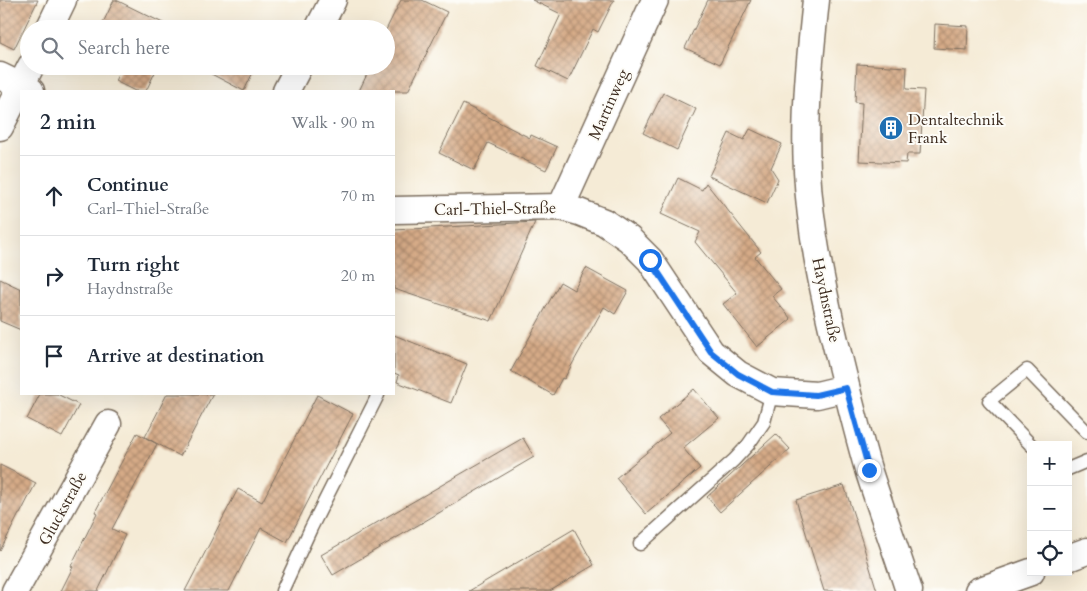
<!DOCTYPE html>
<meta charset="utf-8">
<style>
:root{--surface:#fff;--page:#f6f6f7;--text:#1f2937;--muted:#747a83;--line:#e0e1e3}
body{margin:0;font-family:Cardo,serif;background:var(--page);color:var(--text)}
.controls{position:absolute;right:15px;bottom:15px;display:grid;overflow:hidden;border-radius:0px;box-shadow:0 5px 20px #0002}
.controls button{width:45px;height:45px;display:grid;place-items:center;padding:0;border:0;border-bottom:1px solid var(--line);background:var(--surface);color:var(--text);font:25px sans-serif}
.stop{position:absolute;width:15px;height:15px;margin:-11px;border:4px solid #1a73e8;border-radius:50%;background:#fff}
.stop.end{background:#1a73e8;border-color:#fff;box-shadow:0 1px 5px #0008}
.list{margin:0;padding:0;list-style:none}
h2{display:flex;justify-content:space-between;align-items:center;height:65px;margin:0;padding:0 20px;font-size:21px}
h2 small{font-size:16px;font-weight:400;color:var(--muted)}
.list li{display:grid;grid-template-columns:32px 1fr auto;gap:15px;align-items:center;box-sizing:border-box;height:80px;padding:0 20px;border-top:1px solid var(--line)}
.list b{display:block;font-size:19px;white-space:nowrap}
.list p{margin:0;font-size:16px;white-space:nowrap;color:var(--muted)}
.list em{font-size:16px;font-style:normal;color:var(--muted)}
.icon{flex:none;width:28px;height:28px;fill:none;stroke:currentColor;stroke-width:2;stroke-linecap:round;stroke-linejoin:round}
.map{position:relative;flex:none;width:1087px;height:591px;overflow:hidden}
.search{position:absolute;background:var(--surface);box-shadow:0 5px 20px #0002;left:20px;top:20px;width:375px;height:55px;display:flex;align-items:center;gap:12px;box-sizing:border-box;padding:0 18px;border-radius:28px;color:var(--muted);font-size:19px}
.panel{position:absolute;background:var(--surface);box-shadow:0 5px 20px #0002;left:20px;top:90px;width:375px;height:305px;border-radius:0px}
.map>svg:first-child{display:block}
.building{fill:url(#building-cross-hatch)}
.lines{fill:none;stroke-linecap:round;stroke-linejoin:round}
.service-casing{stroke:#7c6e5e;stroke-width:15}
.minor-casing{stroke:#7c6e5e;stroke-width:29}
.service{stroke:#fff;stroke-width:12}
.minor{stroke:#fff;stroke-width:26}
.route{stroke:#1a73e8;stroke-width:6}
.labels{text-anchor:middle;stroke-width:4;stroke-linejoin:round;paint-order:stroke}
.street-label{font-size:16px;fill:#3b2a1e;stroke:#fdfcf7}
.poi-label{font-size:16px;fill:#3b2a1e;stroke:#fdfcf7;text-anchor:start}
</style>
<div class="map">
<svg width="1087" height="591" viewBox="0 0 1087 591">
<defs>
<pattern id="building-cross-hatch" width="8" height="8" patternUnits="userSpaceOnUse" patternTransform="scale(1.25)"><rect width="8" height="8" fill="#d5aa87"/><path d="M0 0l8 8M0 8l8-8" fill="none" stroke="#ae8b6e"/></pattern>
</defs>
<rect width="100%" height="100%" fill="#fdfcf7"/>
<filter id="ink" filterUnits="userSpaceOnUse"><feTurbulence type="fractalNoise" baseFrequency=".02" numOctaves="2"/><feDisplacementMap in="SourceGraphic" scale="10" xChannelSelector="R" yChannelSelector="G"/><feConvolveMatrix kernelMatrix="1 2 1 2 8 2 1 2 1" color-interpolation-filters="sRGB"/></filter>
<filter id="wash" filterUnits="userSpaceOnUse"><feTurbulence type="fractalNoise" baseFrequency=".0096" numOctaves="4" result="noise"/><feDisplacementMap in="SourceGraphic" scale="20" xChannelSelector="R" yChannelSelector="G"/><feGaussianBlur stdDeviation="1.12" result="paint"/><feColorMatrix in="noise" values="0 0 0 0 0 0 0 0 0 0 0 0 0 0 0 0 0 1.4 0 .05"/><feComposite in="paint" operator="in"/></filter>
<g filter="url(#wash)">
<rect width="100%" height="100%" fill="#f5ebd6"/>
<g id="blocks">
<g class="building">
<path d="M 0,0 L 38,0 L 14,49 L 0,42 Z"/>
<path d="M 114,0 L 116,0 L 175,29 L 100,29 Z"/>
<path d="M 401,0 L 422,0 L 447,12 L 408,91 L 359,91 L 371,66 L 386,66 L 386,30 Z"/>
<path d="M 532,0 L 614,0 L 598,32 L 593,29 L 568,81 L 537,66 L 561,14 Z"/>
<path d="M 708,0 L 751,0 L 720,64 L 685,48 Z"/>
<path d="M 935,24 L 968,26 L 967,50 L 934,48 Z"/>
<path d="M 857,64 L 907,67 L 906,89 L 924,90 L 920,154 L 907,154 L 906,163 L 859,161 L 862,103 L 855,102 Z"/>
<path d="M 122,66 L 158,66 L 146,91 L 135,91 L 115,81 Z"/>
<path d="M 196,66 L 256,66 L 244,91 Z"/>
<path d="M 663,93 L 696,109 L 677,150 L 643,133 Z"/>
<path d="M 463,104 L 530,138 L 531,135 L 557,147 L 546,170 L 488,143 L 474,170 L 439,153 Z"/>
<path d="M 750,129 L 782,144 L 771,168 L 778,179 L 767,203 L 709,176 L 729,133 L 744,140 Z"/>
<path d="M 678,178 L 702,190 L 706,183 L 761,252 L 755,257 L 781,289 L 772,296 L 791,319 L 757,347 L 723,304 L 737,293 L 695,242 L 700,232 L 661,214 Z"/>
<path d="M 535,222 L 491,321 L 394,289 L 394,230 Z"/>
<path d="M 586,268 L 628,291 L 615,314 L 604,307 L 564,379 L 562,378 L 553,395 L 511,371 L 560,282 L 574,290 Z"/>
<path d="M 0,279 L 21,289 L 21,330 L 0,321 Z"/>
<path d="M 394,335 L 467,364 L 451,403 L 397,382 L 399,375 L 394,373 Z"/>
<path d="M 694,389 L 719,418 L 683,448 L 700,468 L 646,514 L 616,478 L 670,433 L 658,419 Z"/>
<path d="M 40,394 L 57,394 L 79,405 L 62,437 L 27,419 Z"/>
<path d="M 167,394 L 213,394 L 180,456 L 145,437 Z"/>
<path d="M 317,395 L 353,414 L 287,542 L 261,528 L 229,591 L 185,591 L 238,489 L 262,502 Z"/>
<path d="M 137,433 L 157,444 L 112,529 L 125,535 L 98,591 L 61,591 L 73,567 L 71,566 L 97,513 L 95,512 Z"/>
<path d="M 776,434 L 790,449 L 720,512 L 707,497 Z"/>
<path d="M 523,438 L 534,457 L 333,575 L 321,555 Z"/>
<path d="M 0,465 L 36,483 L 20,514 L 19,514 L 0,551 Z"/>
<path d="M 844,485 L 861,538 L 877,591 L 824,591 L 812,553 L 796,500 Z"/>
<path d="M 574,529 L 594,565 L 550,591 L 469,591 Z"/>
</g>
</g>
</g>
<g filter="url(#ink)">
<use href="#blocks" fill-opacity="0" stroke="#7c6e5e" stroke-width="1"/>
<g class="lines">
<g class="service-casing">
<g id="service">
<path d="M 1031,445 L 989,401 L 1027,370 L 1087,432"/>
<path d="M 1068,469 L 1087,461"/>
<path d="M 640,544 L 734,460 L 748,445 L 764,422 L 772,392"/>
<path d="M 282,591 L 311,528 L 378,395 L 376,394"/>
</g>
</g>
<g class="minor-casing">
<g id="minor">
<path d="M 816,0 C 810,56 804,113 807,170 C 810,229 822,287 836,345 C 846,386 856,428 868,469 C 881,510 896,550 909,591"/>
<path d="M 49,29 L 63,0"/>
<path d="M 318,29 L 333,0"/>
<path d="M 0,76 L 31,91"/>
<path d="M 286,91 L 299,66"/>
<path d="M 0,127 L 31,66"/>
<path d="M 561,207 L 655,0"/>
<path d="M 394,210 L 561,207 L 579,212 L 604,222 L 629,239 L 650,260 L 711,352 L 738,374 L 772,392 L 817,395 L 846,388"/>
<path d="M 1068,558 L 1087,551"/>
<path d="M 15,591 L 108,424"/>
<path d="M 978,591 L 1031,572"/>
</g>
</g>
<use href="#service" class="service"/>
<use href="#minor" class="minor"/>
</g>
</g>
<g class="lines" filter="url(#ink)">
<path class="route" d="M 650,260 L 711,352 L 738,374 L 772,392 L 816,395 L 846,388 L 869,470"/>
</g>
<defs>
<g id="building-disc" transform="scale(1.25)"><circle r="9.5" fill="#1f6fb2" stroke="#fdfcf7"/><path d="M-4-6H4V6H1V3H-1V6H-4ZM-2.5-4.3h1.7v1.8h-1.7ZM.8-4.3h1.7v1.8H.8ZM-2.5-1h1.7V.8h-1.7ZM.8-1h1.7V.8H.8Z" fill="#fff"/></g>
</defs>
<g fill-rule="evenodd">
<use href="#building-disc" x="891" y="128"/>
</g>
<g class="labels">
<g class="street-label">
<text transform="translate(608 104) rotate(-66)" y="6">Martinweg</text>
<text transform="translate(495 208) rotate(-1)" y="6">Carl-Thiel-Straße</text>
<text transform="translate(827 300) rotate(78)" y="6">Haydnstraße</text>
<text transform="translate(62 508) rotate(-61)" y="6">Gluckstraße</text>
</g>
<g class="poi-label">
<text x="908" y="125">Dentaltechnik<tspan x="908" dy="18">Frank</tspan></text>
</g>
</g>
</svg>
<div class="controls">
<button>+</button>
<button>−</button>
<button><svg class="icon" aria-label="locate" viewBox="0 0 24 24"><circle cx="12" cy="12" r="6"/><path d="M12 2v4M12 18v4M2 12h4M18 12h4"/></svg></button>
</div>
<div class="stop" style="left:650px;top:260px"></div>
<div class="stop end" style="left:869px;top:470px"></div>
<div class="search"><svg class="icon" aria-label="search" viewBox="0 0 24 24"><circle cx="10" cy="10" r="6"/><path d="M15 15l6 6"/></svg>Search here</div>
<section class="panel">
<h2>2 min<small>Walk · 90 m</small></h2>
<ul class="list">
<li><svg class="icon" aria-label="ahead" viewBox="0 0 24 24"><path d="M12 20V5M6 11l6-6 6 6"/></svg><div><b>Continue</b><p>Carl-Thiel-Straße</p></div><em>70 m</em></li>
<li><svg class="icon" aria-label="right" viewBox="0 0 24 24"><path d="M7 20v-9h11M14 6l5 5-5 5"/></svg><div><b>Turn right</b><p>Haydnstraße</p></div><em>20 m</em></li>
<li><svg class="icon" aria-label="arrive" viewBox="0 0 24 24"><path d="M6 21V4h12l-3 4 3 4H6"/></svg><div><b>Arrive at destination</b></div></li>
</ul>
</section>
</div>
